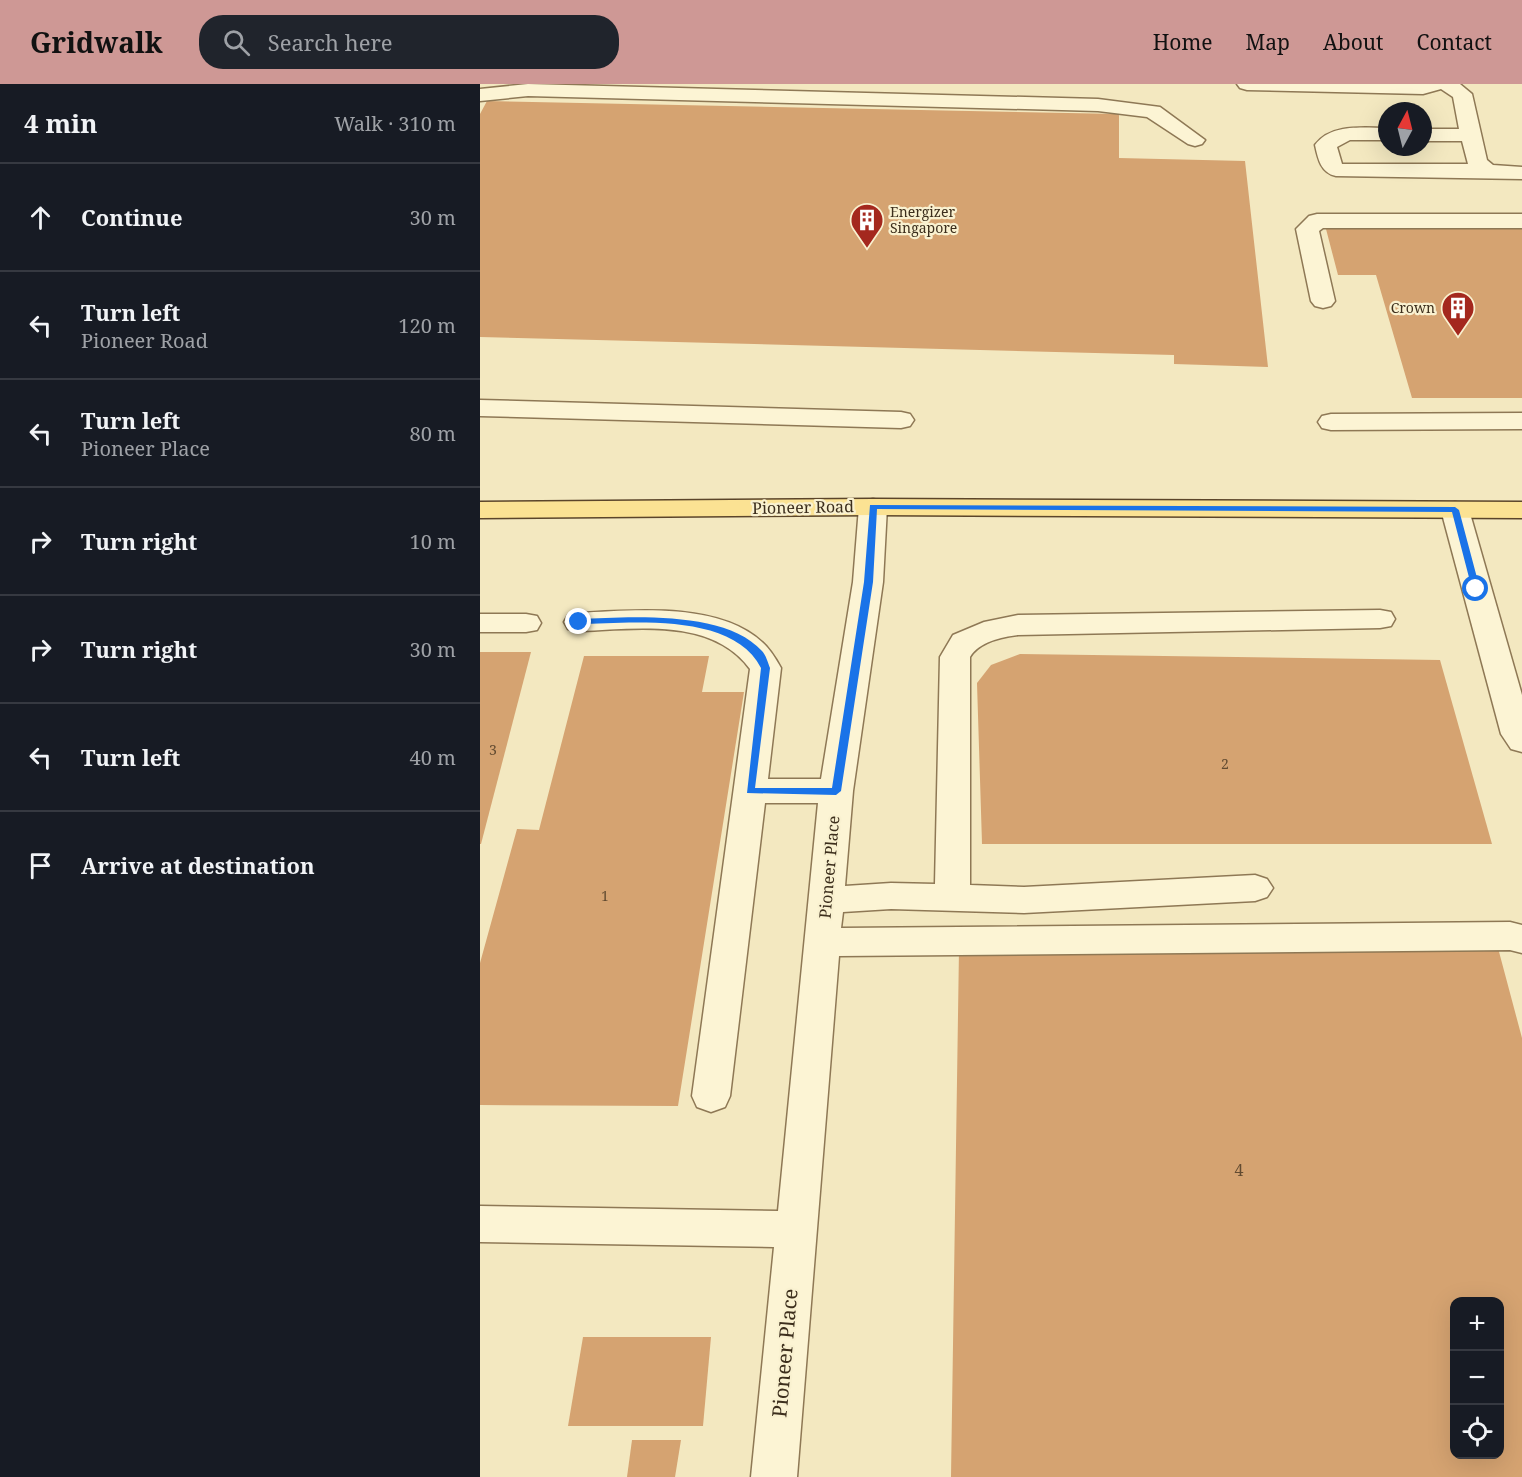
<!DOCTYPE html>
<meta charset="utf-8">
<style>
:root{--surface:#171b24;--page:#20242c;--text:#f1f3f6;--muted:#9ea1a6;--line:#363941;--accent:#ce9895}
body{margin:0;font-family:"Noto Serif",serif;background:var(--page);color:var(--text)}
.controls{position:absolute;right:18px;bottom:18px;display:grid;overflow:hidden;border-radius:12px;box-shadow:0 6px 24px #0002}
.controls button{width:54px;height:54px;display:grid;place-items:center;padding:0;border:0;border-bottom:2px solid var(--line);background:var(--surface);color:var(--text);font:30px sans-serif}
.compass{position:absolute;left:898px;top:18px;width:54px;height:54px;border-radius:50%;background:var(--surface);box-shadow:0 6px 24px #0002;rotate:7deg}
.stop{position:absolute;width:18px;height:18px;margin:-14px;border:4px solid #1a73e8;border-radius:50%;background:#fff}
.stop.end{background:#1a73e8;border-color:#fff;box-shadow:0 2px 6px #0008}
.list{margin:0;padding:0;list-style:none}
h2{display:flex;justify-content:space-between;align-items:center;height:78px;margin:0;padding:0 24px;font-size:26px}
h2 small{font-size:20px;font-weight:400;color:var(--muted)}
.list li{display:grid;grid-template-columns:39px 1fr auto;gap:18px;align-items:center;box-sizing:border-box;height:108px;padding:0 24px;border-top:2px solid var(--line)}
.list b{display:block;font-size:22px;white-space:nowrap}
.list p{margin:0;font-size:20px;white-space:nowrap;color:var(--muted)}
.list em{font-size:20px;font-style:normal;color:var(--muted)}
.icon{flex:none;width:33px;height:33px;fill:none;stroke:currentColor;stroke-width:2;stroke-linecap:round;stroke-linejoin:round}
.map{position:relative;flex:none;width:1042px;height:1393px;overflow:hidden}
header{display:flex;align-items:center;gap:36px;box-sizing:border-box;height:84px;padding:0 30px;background:var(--accent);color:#111}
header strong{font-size:28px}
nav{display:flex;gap:33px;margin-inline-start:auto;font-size:21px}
.search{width:420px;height:54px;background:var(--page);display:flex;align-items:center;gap:15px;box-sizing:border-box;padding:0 21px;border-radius:24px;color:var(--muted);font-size:22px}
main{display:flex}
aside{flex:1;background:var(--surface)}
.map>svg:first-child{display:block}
.building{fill:#d5a371;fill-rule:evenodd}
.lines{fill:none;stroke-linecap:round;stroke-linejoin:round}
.minor-casing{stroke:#8e7855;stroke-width:3}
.major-casing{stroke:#5b452a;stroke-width:3}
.minor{fill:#fcf4d4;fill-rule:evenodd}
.major{fill:#fbe293;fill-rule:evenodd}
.route{fill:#1a73e8}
.labels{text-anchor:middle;stroke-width:4.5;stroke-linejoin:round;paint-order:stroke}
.far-poi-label{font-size:14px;fill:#3c2e1c;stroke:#f9f1d0;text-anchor:start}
.number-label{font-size:14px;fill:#624b31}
.street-label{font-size:16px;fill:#3c2e1c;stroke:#f9f1d0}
.near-number-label{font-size:16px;fill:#624b31}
.near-street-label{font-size:20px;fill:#3c2e1c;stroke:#f9f1d0}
</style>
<header>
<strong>Gridwalk</strong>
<div class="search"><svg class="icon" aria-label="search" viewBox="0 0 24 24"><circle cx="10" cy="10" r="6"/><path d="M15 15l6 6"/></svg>Search here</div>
<nav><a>Home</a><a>Map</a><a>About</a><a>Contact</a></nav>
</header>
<main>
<aside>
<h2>4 min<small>Walk · 310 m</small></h2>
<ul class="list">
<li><svg class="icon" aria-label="ahead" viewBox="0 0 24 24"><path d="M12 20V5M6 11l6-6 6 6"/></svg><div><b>Continue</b></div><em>30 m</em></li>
<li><svg class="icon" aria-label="left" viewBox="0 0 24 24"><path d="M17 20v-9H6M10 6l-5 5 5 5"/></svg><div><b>Turn left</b><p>Pioneer Road</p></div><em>120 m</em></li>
<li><svg class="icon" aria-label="left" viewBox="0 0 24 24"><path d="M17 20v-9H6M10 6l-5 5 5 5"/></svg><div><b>Turn left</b><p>Pioneer Place</p></div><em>80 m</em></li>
<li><svg class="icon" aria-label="right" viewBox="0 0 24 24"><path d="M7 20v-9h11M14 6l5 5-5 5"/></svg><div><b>Turn right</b></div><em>10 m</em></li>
<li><svg class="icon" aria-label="right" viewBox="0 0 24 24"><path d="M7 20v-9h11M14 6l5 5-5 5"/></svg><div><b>Turn right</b></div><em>30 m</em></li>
<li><svg class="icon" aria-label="left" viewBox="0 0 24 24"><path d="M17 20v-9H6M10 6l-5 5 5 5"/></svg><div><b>Turn left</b></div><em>40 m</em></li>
<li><svg class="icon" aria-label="arrive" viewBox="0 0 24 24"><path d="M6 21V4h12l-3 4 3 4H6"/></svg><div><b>Arrive at destination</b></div></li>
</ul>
</aside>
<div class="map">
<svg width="1042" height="1393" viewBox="0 0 1042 1393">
<rect width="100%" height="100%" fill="#f3e8c0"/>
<g class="building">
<path d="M 7,17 L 639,30 L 639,74 L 765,77 L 788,283 L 694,280 L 694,271 L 0,253 L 0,30 Z"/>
<path d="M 846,145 L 1042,145 L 1042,314 L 932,314 L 896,191 L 858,191 Z"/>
<path d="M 0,568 L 51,568 L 1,760 L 0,760 Z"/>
<path d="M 540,570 L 960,576 L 1012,760 L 502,760 L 497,599 L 511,581 Z"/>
<path d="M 104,572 L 229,572 L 222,608 L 264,608 L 198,1022 L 0,1021 L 0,879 L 37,745 L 59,746 Z"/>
<path d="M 1018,864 L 1042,954 L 1042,1393 L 471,1393 L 479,865 ZM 974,1218 L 1020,1218 L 1020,1370 L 974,1370 Z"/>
<path d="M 103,1253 L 231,1253 L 223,1342 L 88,1342 Z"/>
<path d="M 152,1356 L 201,1356 L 195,1393 L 147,1393 Z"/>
</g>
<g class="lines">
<g class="minor-casing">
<g id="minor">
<path d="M 48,0 L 618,15 L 680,23 L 725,56 L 722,60 L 715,62 L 708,60 L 667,33 L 618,27 L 48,12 L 0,17 L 0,5 Z"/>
<path d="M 757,0 L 980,0 L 992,10 L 1007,76 L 1013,81 L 1042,83 L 1042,95 L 856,92 C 841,89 838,75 835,61 C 851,39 884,44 907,44 L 907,56 L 870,56 L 857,63 L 862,80 L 988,80 L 982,57 L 943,57 L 943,45 L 979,45 L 973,13 L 961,5 L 943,10 L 767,6 L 760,4 Z"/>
<path d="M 837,130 L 1042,130 L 1042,144 L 843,144 L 839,147 L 855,217 L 851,222 L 843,224 L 835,222 L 831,217 L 816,145 L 829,132 Z"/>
<path d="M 0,316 L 421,328 L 430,330 L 434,336 L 430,342 L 421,344 L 0,332 Z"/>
<path d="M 1042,329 L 1042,345 L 851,346 L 842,344 L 838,338 L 842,332 L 851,330 Z"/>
<path d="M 393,415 L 403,417 L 407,423 L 403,498 L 373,707 L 365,802 L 411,799 L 455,800 L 460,573 L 473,551 L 504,538 L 538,531 L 900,526 L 911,528 L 915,535 L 911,542 L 900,544 L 538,551 C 521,553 499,558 490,573 L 490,801 L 544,803 L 775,791 L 787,795 L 793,804 L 787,813 L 775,817 L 544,829 L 411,825 L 363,828 L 361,844 L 1030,838 L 1042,841 L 1042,869 L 1030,866 L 359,872 L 317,1393 L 271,1393 L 294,1163 L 0,1158 L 0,1122 L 298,1127 L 338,719 L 285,719 L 250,1012 L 245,1023 L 231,1028 L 217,1023 L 212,1012 L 270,585 C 232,533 156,545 99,547 L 88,545 L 84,538 L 88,531 L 99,529 C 153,526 239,518 282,558 C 290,565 296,575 301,584 L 288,695 L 341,695 L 373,498 L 379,423 L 383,417 Z"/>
<path d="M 975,418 L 985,420 L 989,426 L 1042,611 L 1042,668 L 1031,665 L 1021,650 L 961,426 L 965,420 Z"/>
<path d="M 0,530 L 46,530 L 57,532 L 61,539 L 57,546 L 46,548 L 0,548 Z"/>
</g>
</g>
<g class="major-casing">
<path id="major" d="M 393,415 L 1042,418 L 1042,434 L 393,431 L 0,434 L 0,418 Z"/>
</g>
<use href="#minor" class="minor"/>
<use href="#major" class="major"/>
</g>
<path class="route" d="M 390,421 L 975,423 L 979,426 L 1000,505 L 996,508 L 992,505 L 972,428 L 397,425 L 393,498 L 361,707 L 356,711 L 267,709 L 281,584 C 253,528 152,539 99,540 L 95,538 L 99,535 C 150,533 245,526 282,567 C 286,571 288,579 290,584 L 275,704 L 352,704 L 384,498 Z"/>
<defs>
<g id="building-pin" transform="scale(1.725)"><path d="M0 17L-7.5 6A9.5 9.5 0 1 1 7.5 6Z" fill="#a4281e" stroke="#f9f1d0"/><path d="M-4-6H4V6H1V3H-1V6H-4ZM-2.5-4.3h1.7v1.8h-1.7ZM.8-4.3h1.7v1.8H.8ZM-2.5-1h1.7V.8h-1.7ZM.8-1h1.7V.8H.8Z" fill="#fff"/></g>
</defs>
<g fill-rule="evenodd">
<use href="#building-pin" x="387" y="136"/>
<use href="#building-pin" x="978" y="224"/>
</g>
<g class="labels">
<g class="far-poi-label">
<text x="410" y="133">Energizer<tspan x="410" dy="16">Singapore</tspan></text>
<text x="955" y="229" text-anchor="end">Crown</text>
</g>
<g class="number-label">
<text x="13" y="671">3</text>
<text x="745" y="685">2</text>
<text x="125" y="817">1</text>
</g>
<g class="street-label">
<text transform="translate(323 423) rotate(-1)" y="6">Pioneer Road</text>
<text transform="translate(349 783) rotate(-85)" y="6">Pioneer Place</text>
</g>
<g class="near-number-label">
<text x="759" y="1092">4</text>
</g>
<g class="near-street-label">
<text transform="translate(305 1269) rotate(-85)" y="7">Pioneer Place</text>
</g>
</g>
</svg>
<div class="controls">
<button>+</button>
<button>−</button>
<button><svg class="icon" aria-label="locate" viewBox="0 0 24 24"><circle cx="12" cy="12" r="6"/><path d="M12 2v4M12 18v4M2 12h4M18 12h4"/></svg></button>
</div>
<svg class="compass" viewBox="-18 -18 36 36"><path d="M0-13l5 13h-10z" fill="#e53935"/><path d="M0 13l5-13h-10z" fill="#9ea1a6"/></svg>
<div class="stop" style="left:996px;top:505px"></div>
<div class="stop end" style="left:99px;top:538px"></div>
</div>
</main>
